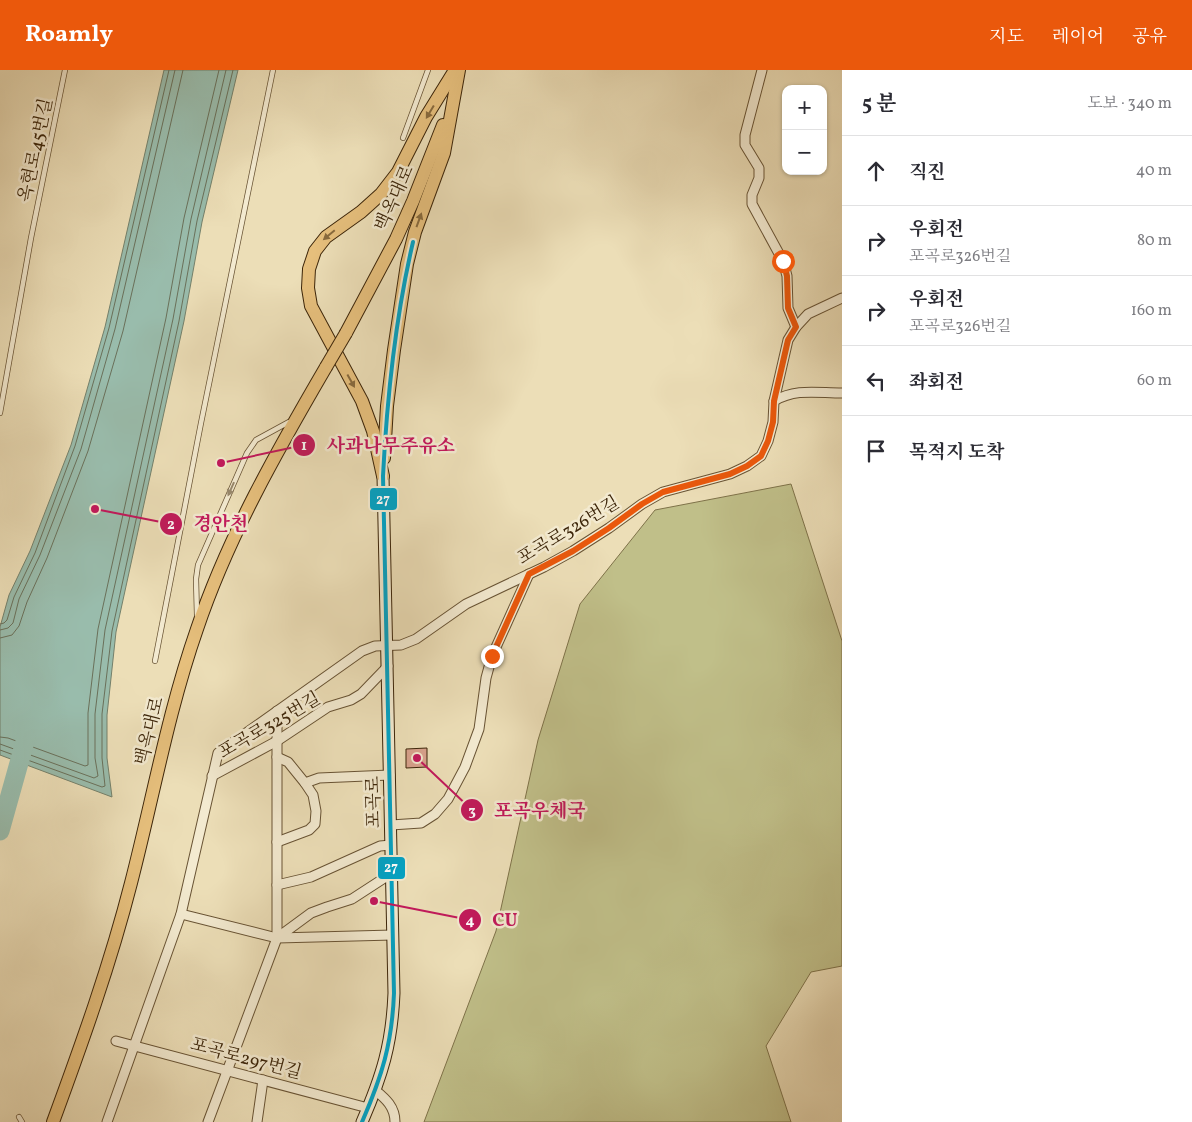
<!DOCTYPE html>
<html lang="ko">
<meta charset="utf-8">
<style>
:root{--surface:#fff;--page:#f7f7f7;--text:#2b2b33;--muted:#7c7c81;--line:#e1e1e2;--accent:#ea580c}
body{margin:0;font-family:Vollkorn,"Noto Serif KR",serif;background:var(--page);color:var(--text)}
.controls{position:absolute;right:15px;top:15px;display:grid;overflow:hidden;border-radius:10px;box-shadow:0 1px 4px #0004}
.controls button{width:45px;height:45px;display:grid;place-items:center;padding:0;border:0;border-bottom:1px solid var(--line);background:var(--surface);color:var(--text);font:25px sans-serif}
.stop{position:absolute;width:15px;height:15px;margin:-11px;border:4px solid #ea580c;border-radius:50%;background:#fff}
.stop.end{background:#ea580c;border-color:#fff;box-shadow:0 1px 5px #0008}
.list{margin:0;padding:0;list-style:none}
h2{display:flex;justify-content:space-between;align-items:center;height:65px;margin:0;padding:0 20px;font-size:21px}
h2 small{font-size:16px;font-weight:400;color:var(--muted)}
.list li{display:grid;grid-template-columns:32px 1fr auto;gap:15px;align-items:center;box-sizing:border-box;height:70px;padding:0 20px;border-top:1px solid var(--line)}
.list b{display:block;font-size:19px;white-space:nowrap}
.list p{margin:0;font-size:16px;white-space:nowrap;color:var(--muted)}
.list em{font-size:16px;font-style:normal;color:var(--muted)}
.icon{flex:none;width:28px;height:28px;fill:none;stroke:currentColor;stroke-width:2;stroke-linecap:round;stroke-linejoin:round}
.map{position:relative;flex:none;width:842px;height:1052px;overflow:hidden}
header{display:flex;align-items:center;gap:30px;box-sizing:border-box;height:70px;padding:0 25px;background:var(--accent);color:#fff}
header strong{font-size:24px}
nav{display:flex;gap:28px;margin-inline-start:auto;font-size:18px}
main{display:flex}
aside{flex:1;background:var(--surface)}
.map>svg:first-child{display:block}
.green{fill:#c0bf89;stroke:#7e7249}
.water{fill:#99bcac;stroke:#74806b}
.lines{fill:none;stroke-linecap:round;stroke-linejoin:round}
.shore{stroke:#6a705a;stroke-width:1}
.river{stroke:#99bcac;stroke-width:19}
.building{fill:#d8a28d;stroke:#3c2509}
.lane-casing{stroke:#685334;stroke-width:6}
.street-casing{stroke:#685334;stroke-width:11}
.secondary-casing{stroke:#3c2509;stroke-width:13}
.primary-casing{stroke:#3c2509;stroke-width:14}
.lane{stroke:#f3ead0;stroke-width:4.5}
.street{stroke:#f3ead0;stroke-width:9}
.secondary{stroke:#f3ead0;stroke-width:11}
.primary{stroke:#e6bf7c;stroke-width:12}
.primary-bridge-casing{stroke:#3c2509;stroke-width:14;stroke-linecap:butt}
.primary-bridge{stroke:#e6bf7c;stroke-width:12}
.bus-1-casing{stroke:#f3ead0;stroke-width:8}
.bus-1{stroke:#03a2c4;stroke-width:4}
.oneway{fill:#886a3d}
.oneway2{fill:#98886c}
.route{stroke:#ea580c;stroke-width:6}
.labels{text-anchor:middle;stroke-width:5;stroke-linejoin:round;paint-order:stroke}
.street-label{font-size:18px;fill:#3c2509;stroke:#f3ead0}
.leader{fill:none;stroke:#c2185b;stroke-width:2}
.callout-dot{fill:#c2185b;stroke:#f3ead0;stroke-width:2}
.mark-label{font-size:15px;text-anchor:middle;font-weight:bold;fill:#fff}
.callout-label{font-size:19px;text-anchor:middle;font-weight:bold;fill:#c2185b;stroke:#f3ead0;stroke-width:5;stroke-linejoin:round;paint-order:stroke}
.line-badge{stroke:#f3ead0;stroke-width:2}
.badge-label{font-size:14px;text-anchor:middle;font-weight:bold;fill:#fff}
</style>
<header>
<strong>Roamly</strong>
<nav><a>지도</a><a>레이어</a><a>공유</a></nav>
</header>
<main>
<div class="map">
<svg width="842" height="1052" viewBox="0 0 842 1052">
<rect width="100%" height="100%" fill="#ecdeb7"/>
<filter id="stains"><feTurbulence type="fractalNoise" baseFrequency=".004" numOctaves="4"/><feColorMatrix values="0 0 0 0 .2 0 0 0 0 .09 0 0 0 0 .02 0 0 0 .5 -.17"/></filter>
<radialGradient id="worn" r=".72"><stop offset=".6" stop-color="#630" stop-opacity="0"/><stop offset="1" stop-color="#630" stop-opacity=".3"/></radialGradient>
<path class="green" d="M 791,414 L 842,571 L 842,896 L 811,902 L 766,976 L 791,1052 L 424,1052 L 496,861 L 538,670 L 580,534 L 655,440 Z"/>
<path class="water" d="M 164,0 L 238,0 L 202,152 L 184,251 L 116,562 L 107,645 L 107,688 L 112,727 L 0,685 L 0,557 L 9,525 L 30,481 L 71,375 L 105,257 Z"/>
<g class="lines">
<g class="shore">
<path d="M 0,554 L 4,553 L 7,550 L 14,527 L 35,483 L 75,376 L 109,258 L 169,0"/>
<path d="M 0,560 L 8,558 L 13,553 L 19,529 L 40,485 L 81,379 L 115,259 L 175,0"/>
<path d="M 0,568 L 12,565 L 19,556 L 27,532 L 47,488 L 88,381 L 123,261 L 183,0"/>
<path d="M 0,667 L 8,668 L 85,696 L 88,695 L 88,643 L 98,559 L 166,248 L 184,148 L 219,0"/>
<path d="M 0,674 L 94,708 L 98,706 L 95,688 L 95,644 L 105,560 L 173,249 L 191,149 L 226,0"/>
<path d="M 0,680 L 102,717 L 105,716 L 102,688 L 102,644 L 112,561 L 179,251 L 197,151 L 233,0"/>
</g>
<path class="river" d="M 0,761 L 26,668"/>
</g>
<path class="building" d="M 427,678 L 427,697 L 406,698 L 406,679 Z"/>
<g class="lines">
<g class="lane-casing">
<g id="lane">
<path d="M 403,68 L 428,0"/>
<path d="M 0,343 L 31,168 L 65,0"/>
<path d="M 197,546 L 196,509 L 198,495 L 247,383 L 256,370 L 289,352"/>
<path d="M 155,591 L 201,353 L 273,0"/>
<path d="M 19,1047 L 22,1052"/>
</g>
</g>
<g class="street-casing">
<g id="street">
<path d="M 762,0 L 745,65 L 745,75 L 759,98 L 759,108 L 752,125 L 752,134 L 783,191 L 787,206 L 788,238 L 796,257"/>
<path d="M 774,331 C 796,318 817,323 842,323"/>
<path d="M 277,687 L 288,692 L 305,713 L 313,725 L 316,741 L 315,754 L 309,760 L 277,772"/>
<path d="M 212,706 L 277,671 L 328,637 L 351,630 L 361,624 L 388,596"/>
<path d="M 305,713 L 319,708 L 390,705"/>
<path d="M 391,755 L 421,753 L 435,744 L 448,729 L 465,697 L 479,659 L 486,608 L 492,586 L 529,504"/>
<path d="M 277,815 L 311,807 L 380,776 L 391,775"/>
<path d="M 181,844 L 277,868 L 393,865"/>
<path d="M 277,868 L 311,843 L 327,837 L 352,829 L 392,803"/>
<path d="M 116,971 L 368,1038"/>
<path d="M 375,1020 C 386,1029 395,1037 395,1052"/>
<path d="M 107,1052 L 181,844 L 218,683 L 362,581 L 375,576 L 401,575 L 416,569 L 466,534 L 544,497 L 573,481 L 609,458 L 642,434 L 663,422 L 730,404 L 747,396 L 761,386 L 768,371 L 773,352 L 774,331 L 788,270 L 796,257 L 808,244 L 842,228"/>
<path d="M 208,1052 L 277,868 L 277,641"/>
<path d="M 257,1052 L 263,1010"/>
</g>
</g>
<g class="secondary-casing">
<path id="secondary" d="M 362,1052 C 382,1006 392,974 394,923 L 383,406"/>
</g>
<g class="primary-casing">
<g id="primary">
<path d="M 346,263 L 396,169 L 413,131 L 443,55"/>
<path d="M 384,388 L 387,336 L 394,280 L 407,194 L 415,162 L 444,83 L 459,0"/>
<path d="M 383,406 L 373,361 L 362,331 L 311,236 L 308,218 L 309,199 L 315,181 L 326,167 L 361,142 L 381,124 L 398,102 L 426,47 L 455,0"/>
<path d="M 53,1052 C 82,973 110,895 131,813 C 153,728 168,642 197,559 C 228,467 277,381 326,297"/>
</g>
</g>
<use href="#lane" class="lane"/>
<use href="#street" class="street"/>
<use href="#secondary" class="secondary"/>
<use href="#primary" class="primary"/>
<g class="primary-bridge-casing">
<path id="primary-bridge" d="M 326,297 L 346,263"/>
</g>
<use href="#primary-bridge" class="primary-bridge"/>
<g class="bus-1-casing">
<path id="bus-1" d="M 362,1052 C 382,1006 392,974 394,923 L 383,406 C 387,327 395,249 413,172"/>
</g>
<use href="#bus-1" class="bus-1"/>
</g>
<defs><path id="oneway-solid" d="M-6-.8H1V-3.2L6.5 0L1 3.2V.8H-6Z" transform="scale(1.25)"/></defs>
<g class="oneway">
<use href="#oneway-solid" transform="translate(430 42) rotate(121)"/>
<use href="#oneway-solid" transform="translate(419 150) rotate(-70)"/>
<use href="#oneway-solid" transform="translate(329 165) rotate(140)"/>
<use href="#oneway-solid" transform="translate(351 311) rotate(61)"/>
</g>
<use class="oneway2" href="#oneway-solid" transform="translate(231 419) rotate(114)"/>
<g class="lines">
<path class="route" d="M 492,586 L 529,504 L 573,481 L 609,458 L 642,434 L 663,422 L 730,404 L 747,396 L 761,386 L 768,371 L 773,352 L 774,331 L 788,270 L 796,257 L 788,238 L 787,206 L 783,191"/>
</g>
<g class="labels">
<g class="street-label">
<text transform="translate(35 80) rotate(-78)" y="6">옥현로45번길</text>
<text transform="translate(394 128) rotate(-66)" y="6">백옥대로</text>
<text transform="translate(568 460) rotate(-31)" y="6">포곡로326번길</text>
<text transform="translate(269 655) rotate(-30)" y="6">포곡로325번길</text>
<text transform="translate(149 661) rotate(-76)" y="6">백옥대로</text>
<text transform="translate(373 732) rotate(-91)" y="6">포곡로</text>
<text transform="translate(246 988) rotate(15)" y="6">포곡로297번길</text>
</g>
</g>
<path class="leader" d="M221 393L304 375M95 439L171 454M417 688L472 740M374 831L470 850"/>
<g class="callout-dot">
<circle cx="221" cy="393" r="5"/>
<circle cx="95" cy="439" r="5"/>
<circle cx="417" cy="688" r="5"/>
<circle cx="374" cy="831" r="5"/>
<circle cx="304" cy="375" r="12"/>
<circle cx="171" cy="454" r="12"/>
<circle cx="472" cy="740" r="12"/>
<circle cx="470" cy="850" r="12"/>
</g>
<g class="mark-label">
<text x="304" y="380">1</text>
<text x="171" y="459">2</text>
<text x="472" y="745">3</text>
<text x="470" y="855">4</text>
</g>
<g class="callout-label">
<text x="391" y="382">사과나무주유소</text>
<text x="221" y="460">경안천</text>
<text x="540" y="747">포곡우체국</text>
<text x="505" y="856">CU</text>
</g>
<g class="line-badge">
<rect x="369" y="417" width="29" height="24" rx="5" fill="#03a2c4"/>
<rect x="377" y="786" width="29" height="24" rx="5" fill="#03a2c4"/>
</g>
<g class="badge-label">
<text x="383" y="434">27</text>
<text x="391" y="802">27</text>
</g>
<rect width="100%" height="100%" filter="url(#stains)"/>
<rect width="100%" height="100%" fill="url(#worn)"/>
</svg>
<div class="controls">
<button>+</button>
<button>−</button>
</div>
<div class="stop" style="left:783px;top:191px"></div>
<div class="stop end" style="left:492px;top:586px"></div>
</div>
<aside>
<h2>5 분<small>도보 · 340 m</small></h2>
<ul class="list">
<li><svg class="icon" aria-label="ahead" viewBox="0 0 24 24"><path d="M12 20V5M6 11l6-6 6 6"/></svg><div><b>직진</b></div><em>40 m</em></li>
<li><svg class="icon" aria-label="right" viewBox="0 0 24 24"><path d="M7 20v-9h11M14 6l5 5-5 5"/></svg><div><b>우회전</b><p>포곡로326번길</p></div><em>80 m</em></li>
<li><svg class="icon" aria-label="right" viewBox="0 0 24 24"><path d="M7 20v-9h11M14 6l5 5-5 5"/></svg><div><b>우회전</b><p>포곡로326번길</p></div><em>160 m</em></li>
<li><svg class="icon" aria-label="left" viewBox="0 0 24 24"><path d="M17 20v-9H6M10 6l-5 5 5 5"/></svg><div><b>좌회전</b></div><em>60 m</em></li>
<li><svg class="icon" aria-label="arrive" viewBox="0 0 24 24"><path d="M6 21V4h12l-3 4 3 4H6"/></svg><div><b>목적지 도착</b></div></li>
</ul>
</aside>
</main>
